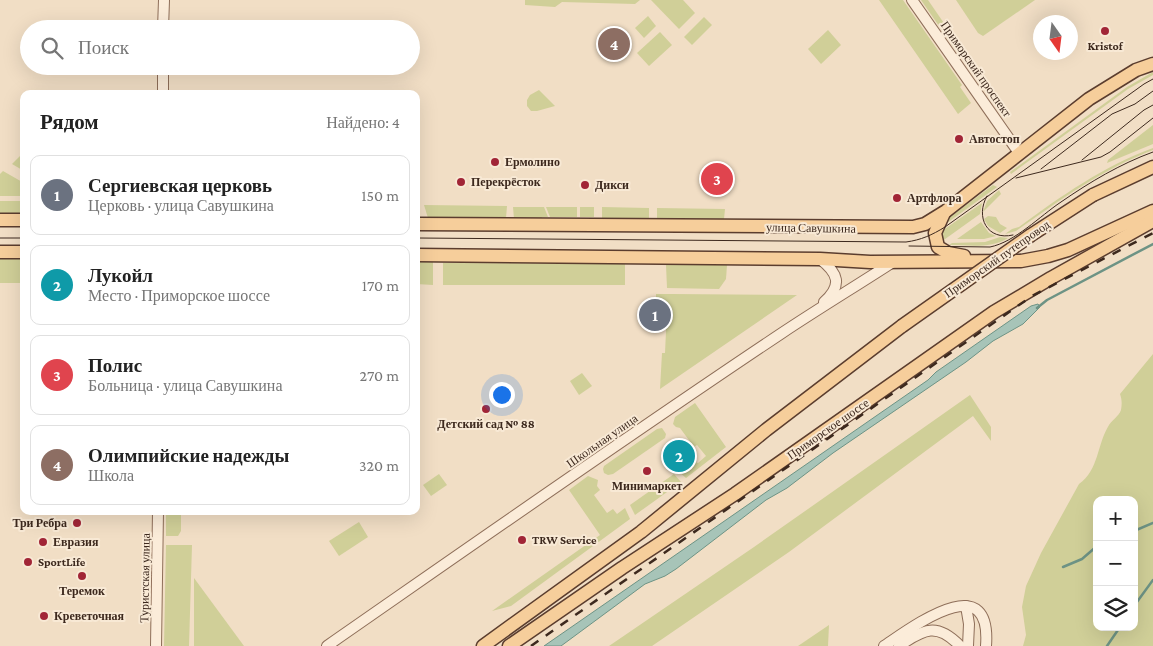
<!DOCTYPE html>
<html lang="ru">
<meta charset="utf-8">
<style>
:root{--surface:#fff;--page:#f2f2f2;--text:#222;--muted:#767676;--line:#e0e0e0;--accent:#0b8043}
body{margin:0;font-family:"Crimson Pro",serif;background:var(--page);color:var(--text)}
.controls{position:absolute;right:15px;bottom:15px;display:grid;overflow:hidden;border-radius:10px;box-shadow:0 5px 20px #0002}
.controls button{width:45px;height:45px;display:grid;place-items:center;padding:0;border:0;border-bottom:1px solid var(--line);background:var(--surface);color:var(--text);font:25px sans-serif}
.compass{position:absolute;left:1033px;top:15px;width:45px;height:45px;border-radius:50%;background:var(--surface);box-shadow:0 5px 20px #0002;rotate:166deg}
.you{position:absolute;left:501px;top:394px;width:18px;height:18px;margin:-12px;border:4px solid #fff;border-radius:50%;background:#1a73e8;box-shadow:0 0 0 8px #1a73e833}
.badge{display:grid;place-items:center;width:32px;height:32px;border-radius:50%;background:var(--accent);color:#fff;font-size:16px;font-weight:700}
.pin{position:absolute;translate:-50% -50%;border:2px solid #fff;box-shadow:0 1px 5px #0006}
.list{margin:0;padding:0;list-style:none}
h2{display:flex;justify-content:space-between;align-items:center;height:65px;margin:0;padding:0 20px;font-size:21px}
h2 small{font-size:16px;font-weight:400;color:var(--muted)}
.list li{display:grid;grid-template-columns:32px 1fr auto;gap:15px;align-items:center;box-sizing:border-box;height:80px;margin:0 10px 10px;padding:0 10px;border:1px solid var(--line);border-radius:10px}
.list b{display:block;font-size:19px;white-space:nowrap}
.list p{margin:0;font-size:16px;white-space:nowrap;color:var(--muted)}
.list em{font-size:16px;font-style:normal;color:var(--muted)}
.icon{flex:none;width:28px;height:28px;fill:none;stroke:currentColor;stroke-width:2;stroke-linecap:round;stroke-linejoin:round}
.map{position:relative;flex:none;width:1153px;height:646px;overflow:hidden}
.search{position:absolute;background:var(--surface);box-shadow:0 5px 20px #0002;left:20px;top:20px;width:400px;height:55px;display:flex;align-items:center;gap:12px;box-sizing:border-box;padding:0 18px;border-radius:28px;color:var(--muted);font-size:19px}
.panel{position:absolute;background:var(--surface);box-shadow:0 5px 20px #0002;left:20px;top:90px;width:400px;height:425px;border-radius:10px}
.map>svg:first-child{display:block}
.green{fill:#d0cf98;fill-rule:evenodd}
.water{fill:#a7c4b8;stroke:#6d9385}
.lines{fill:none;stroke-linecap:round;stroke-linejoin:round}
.stream{stroke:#6d9385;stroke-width:2.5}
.minor-casing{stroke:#8e6e59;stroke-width:12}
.major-casing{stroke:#5b3d2e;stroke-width:15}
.minor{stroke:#fbecd9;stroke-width:10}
.major{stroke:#f6ce9b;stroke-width:12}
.tram{stroke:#3d291e;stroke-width:1}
.rail{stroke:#3d291e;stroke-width:2.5;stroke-dasharray:9 9;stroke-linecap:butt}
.major-bridge-casing{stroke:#5b3d2e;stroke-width:15;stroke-linecap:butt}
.major-bridge{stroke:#f6ce9b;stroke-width:12}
.poi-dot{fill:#a12536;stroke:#f8e9d5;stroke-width:2}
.labels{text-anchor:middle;stroke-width:4;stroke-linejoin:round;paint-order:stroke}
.poi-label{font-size:12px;font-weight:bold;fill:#3d291e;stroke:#f8e9d5;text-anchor:start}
.street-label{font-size:12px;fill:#3d291e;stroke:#f8e9d5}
</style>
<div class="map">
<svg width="1153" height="646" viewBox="0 0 1153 646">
<rect width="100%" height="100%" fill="#f1dec5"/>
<g class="green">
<path d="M 525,0 L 640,0 L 635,4 L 562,2 L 555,7 L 525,5 Z"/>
<path d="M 651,0 L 683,0 L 695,13 L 679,29 Z"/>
<path d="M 879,0 L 903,0 L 962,85 L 960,87 L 971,103 L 958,114 Z"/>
<path d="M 921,0 L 928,0 L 961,48 L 957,52 Z"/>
<path d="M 956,0 L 1035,0 L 983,36 L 978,33 Z"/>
<path d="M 648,16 L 656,26 L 644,38 L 635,28 Z"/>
<path d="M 704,17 L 712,25 L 692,45 L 684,37 Z"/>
<path d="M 828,30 L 841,45 L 821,64 L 808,49 Z"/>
<path d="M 660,32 L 672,45 L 649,66 L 637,53 Z"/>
<path d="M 1153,72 L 1153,75 L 1128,89 L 1011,174 L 1010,172 L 1127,87 Z"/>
<path d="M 539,90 L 555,106 L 537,111 L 531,111 L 527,106 L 527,100 L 530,95 Z"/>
<path d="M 1153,125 L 1153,144 L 1107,163 L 1108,160 Z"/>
<path d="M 1153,148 L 1153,150 C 1103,169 1060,200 1016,231 L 1005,234 L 1012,229 L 1019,227 C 1061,196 1104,166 1153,148 Z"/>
<path d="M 24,152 L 24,171 L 12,164 Z"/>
<path d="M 3,171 L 24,183 L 24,196 L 0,196 L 0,174 Z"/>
<path d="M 993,185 L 997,187 L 940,228 L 946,220 Z"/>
<path d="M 999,190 L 1001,194 L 983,212 L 987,201 Z"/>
<rect x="0" y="201" width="24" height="13"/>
<path d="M 982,203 L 980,214 L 941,242 L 939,233 Z"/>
<path d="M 424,205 L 507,206 L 506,218 L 428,218 Z"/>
<path d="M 513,207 L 544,207 L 548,217 L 542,217 L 542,219 L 514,219 Z"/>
<path d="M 546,207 L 577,207 L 577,217 L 550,217 Z"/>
<rect x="580" y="207" width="14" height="10"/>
<path d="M 602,207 L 649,208 L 649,219 L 602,219 Z"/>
<path d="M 657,208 L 725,209 L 724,219 L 657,219 Z"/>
<path d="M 988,216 L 996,217 L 1000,224 L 1007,228 L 1000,233 L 988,226 L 984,219 Z"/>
<path d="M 981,222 L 989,233 L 996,236 L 984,239 L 957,239 Z"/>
<path d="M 1000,237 L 1008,238 C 991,249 968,245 949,245 L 952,243 L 985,242 Z"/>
<rect x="0" y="259" width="24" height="24"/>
<path d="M 416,262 L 433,262 L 433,285 L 416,284 Z"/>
<path d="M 443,263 L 625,264 L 625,285 L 443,285 Z"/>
<path d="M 666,265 L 727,265 L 726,279 L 719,289 L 667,288 Z"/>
<path d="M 656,294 L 671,294 L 797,295 L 660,389 L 662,353 L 665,353 L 667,309 C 666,301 664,299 656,297 Z"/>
<path d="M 1153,354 L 1153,646 L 1023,646 L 1026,635 L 1022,607 L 1026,586 L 1041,553 L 1079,484 C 1099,470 1097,444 1109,425 C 1112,420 1119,416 1121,410 C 1122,404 1122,400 1120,394 ZM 1097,500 L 1134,500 L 1134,627 L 1097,627 Z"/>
<path d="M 582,373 L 592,386 L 579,395 L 570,381 Z"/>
<path d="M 970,395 L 991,427 L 991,441 L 973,416 L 789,552 L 652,646 L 609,646 L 754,547 Z"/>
<path d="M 695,403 L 726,447 L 686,478 L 678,471 L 695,462 L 698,463 L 706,456 L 697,445 L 694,447 L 680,428 L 676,427 L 673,424 L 675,417 Z"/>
<path d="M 662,428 L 666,434 L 665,438 L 613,474 L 608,475 L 604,473 L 603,469 L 604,466 L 657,429 Z"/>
<path d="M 439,474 L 447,485 L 431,496 L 423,485 Z"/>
<path d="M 674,474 L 681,482 L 635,515 L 630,505 Z"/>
<path d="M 588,476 L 598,480 L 597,486 L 600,490 L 594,495 L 607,513 L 613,509 L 617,514 L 625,508 L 630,519 L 511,606 L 492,611 L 600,535 L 569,490 Z"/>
<path d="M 166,511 L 181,511 L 181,531 L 178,536 L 166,536 Z"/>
<path d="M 359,522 L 368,537 L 339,556 L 329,541 Z"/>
<path d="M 166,545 L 192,545 L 189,646 L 164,646 Z"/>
<path d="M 194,578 L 244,646 L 194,646 Z"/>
<path d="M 829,625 L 828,646 L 798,646 Z"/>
</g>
<path class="water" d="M 1038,304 L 1040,307 L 1023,324 L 993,341 L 966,362 L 833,453 L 787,488 L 766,500 L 676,569 L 665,576 L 645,584 L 561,646 L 544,646 L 928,380 L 936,372 L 1031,306 Z"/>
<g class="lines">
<g class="stream">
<path d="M 1037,308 L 1047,300 L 1153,244"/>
<path d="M 1134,531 L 1153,523"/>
<path d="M 1063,567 L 1082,559 L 1097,546"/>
<path d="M 1134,606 L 1153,580"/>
<path d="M 1107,646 L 1120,627"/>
</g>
<g class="minor-casing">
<g id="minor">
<path d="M 912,0 L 1019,153"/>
<path d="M 163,29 L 164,0"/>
<path d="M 163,94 L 163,66"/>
<path d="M 820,259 C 838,273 843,285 824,302"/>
<path d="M 966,606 L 969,624 L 968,646"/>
<path d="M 156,646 L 158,511"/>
<path d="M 327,646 C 478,541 629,435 782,333 C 818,309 856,286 893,262"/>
<path d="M 884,646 C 914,626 992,567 986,646"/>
<path d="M 899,646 C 924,629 937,622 960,646"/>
</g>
</g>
<g class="major-casing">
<g id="major">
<path d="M 1093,195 L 1153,167"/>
<path d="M 944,213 L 935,233 L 938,247 L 948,253 L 964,256"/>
<path d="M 0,220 L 24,220"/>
<path d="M 416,224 L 913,227 L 925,224 L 946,211 L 1089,99 L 1136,70 L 1153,64"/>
<path d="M 0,252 L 24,252"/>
<path d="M 416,255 L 820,259 L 870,262 L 1021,261 L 1048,256 L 1068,250 L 1153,211"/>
<path d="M 483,646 L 641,532 L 766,430 L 902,326"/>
<path d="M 509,646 L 622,568 L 735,494 L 994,312 L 1051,278 L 1153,221"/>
</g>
</g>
<use href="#minor" class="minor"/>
<use href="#major" class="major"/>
<g class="tram">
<path d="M 1082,160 L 1144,110 L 1153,105"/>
<path d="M 1041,169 L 1112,114 L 1135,104 L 1153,91"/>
<path d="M 1016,178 L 1101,157 L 1110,152 L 1153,118"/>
<path d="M 987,196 C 975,217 987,241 1013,235"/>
<path d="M 0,238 L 24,238"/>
<path d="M 416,238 L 906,242 C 921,240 932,235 945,227 L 1144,84 L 1153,79"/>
<path d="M 909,246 L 990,247 C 1015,242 1040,216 1061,202 C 1090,182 1120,164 1153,152"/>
</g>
<path class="rail" d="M 531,646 L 1032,296 L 1153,233"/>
<g class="major-bridge-casing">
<path id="major-bridge" d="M 902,326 L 1031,235 L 1093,195"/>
</g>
<use href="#major-bridge" class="major-bridge"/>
</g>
<g class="poi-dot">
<circle cx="1105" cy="31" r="5"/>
<circle cx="959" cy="139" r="5"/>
<circle cx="495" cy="162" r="5"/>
<circle cx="461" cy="182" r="5"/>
<circle cx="585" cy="185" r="5"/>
<circle cx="897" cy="198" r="5"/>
<circle cx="486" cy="409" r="5"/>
<circle cx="647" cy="471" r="5"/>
<circle cx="77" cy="523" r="5"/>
<circle cx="522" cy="540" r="5"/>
<circle cx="43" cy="542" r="5"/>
<circle cx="28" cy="562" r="5"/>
<circle cx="82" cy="576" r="5"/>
<circle cx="44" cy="616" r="5"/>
</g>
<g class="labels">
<g class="poi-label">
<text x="1105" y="50" text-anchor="middle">Kristof</text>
<text x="969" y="143">Автостоп</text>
<text x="505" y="166">Ермолино</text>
<text x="471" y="186">Перекрёсток</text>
<text x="595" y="189">Дикси</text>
<text x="907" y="202">Артфлора</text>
<text x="486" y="428" text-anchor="middle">Детский сад № 88</text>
<text x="647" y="490" text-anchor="middle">Минимаркет</text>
<text x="67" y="527" text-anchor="end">Три Ребра</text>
<text x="532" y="544">TRW Service</text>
<text x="53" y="546">Евразия</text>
<text x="38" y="566">SportLife</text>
<text x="82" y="595" text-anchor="middle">Теремок</text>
<text x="54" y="620">Креветочная</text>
</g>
<g class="street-label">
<text transform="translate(976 69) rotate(55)" y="4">Приморский проспект</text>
<text transform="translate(811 228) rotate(1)" y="4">улица Савушкина</text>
<text transform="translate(997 259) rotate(-35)" y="4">Приморский путепровод</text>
<text transform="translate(828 429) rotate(-35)" y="4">Приморское шоссе</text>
<text transform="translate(602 441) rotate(-35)" y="4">Школьная улица</text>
<text transform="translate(145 578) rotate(-89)" y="4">Туристская улица</text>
</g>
</g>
</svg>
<div class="controls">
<button>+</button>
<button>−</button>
<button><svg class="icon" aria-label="layers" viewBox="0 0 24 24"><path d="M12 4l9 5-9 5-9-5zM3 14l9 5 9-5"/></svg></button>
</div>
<svg class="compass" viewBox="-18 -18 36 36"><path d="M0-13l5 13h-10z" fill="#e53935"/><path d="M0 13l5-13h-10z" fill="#767676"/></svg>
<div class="you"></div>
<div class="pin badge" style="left:655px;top:315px;background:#6b7280">1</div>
<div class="pin badge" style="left:679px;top:456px;background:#0f9aa8">2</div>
<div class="pin badge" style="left:717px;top:179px;background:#e0444e">3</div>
<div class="pin badge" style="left:614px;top:44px;background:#8d6e63">4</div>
<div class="search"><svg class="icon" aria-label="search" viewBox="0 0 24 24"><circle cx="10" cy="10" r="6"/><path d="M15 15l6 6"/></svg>Поиск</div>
<section class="panel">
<h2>Рядом<small>Найдено: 4</small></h2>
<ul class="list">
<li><span class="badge" style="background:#6b7280">1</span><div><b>Сергиевская церковь</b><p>Церковь · улица Савушкина</p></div><em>150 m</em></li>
<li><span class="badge" style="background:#0f9aa8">2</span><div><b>Лукойл</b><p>Место · Приморское шоссе</p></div><em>170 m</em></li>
<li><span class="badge" style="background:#e0444e">3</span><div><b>Полис</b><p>Больница · улица Савушкина</p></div><em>270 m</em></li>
<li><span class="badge" style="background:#8d6e63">4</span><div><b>Олимпийские надежды</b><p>Школа</p></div><em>320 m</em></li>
</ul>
</section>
</div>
